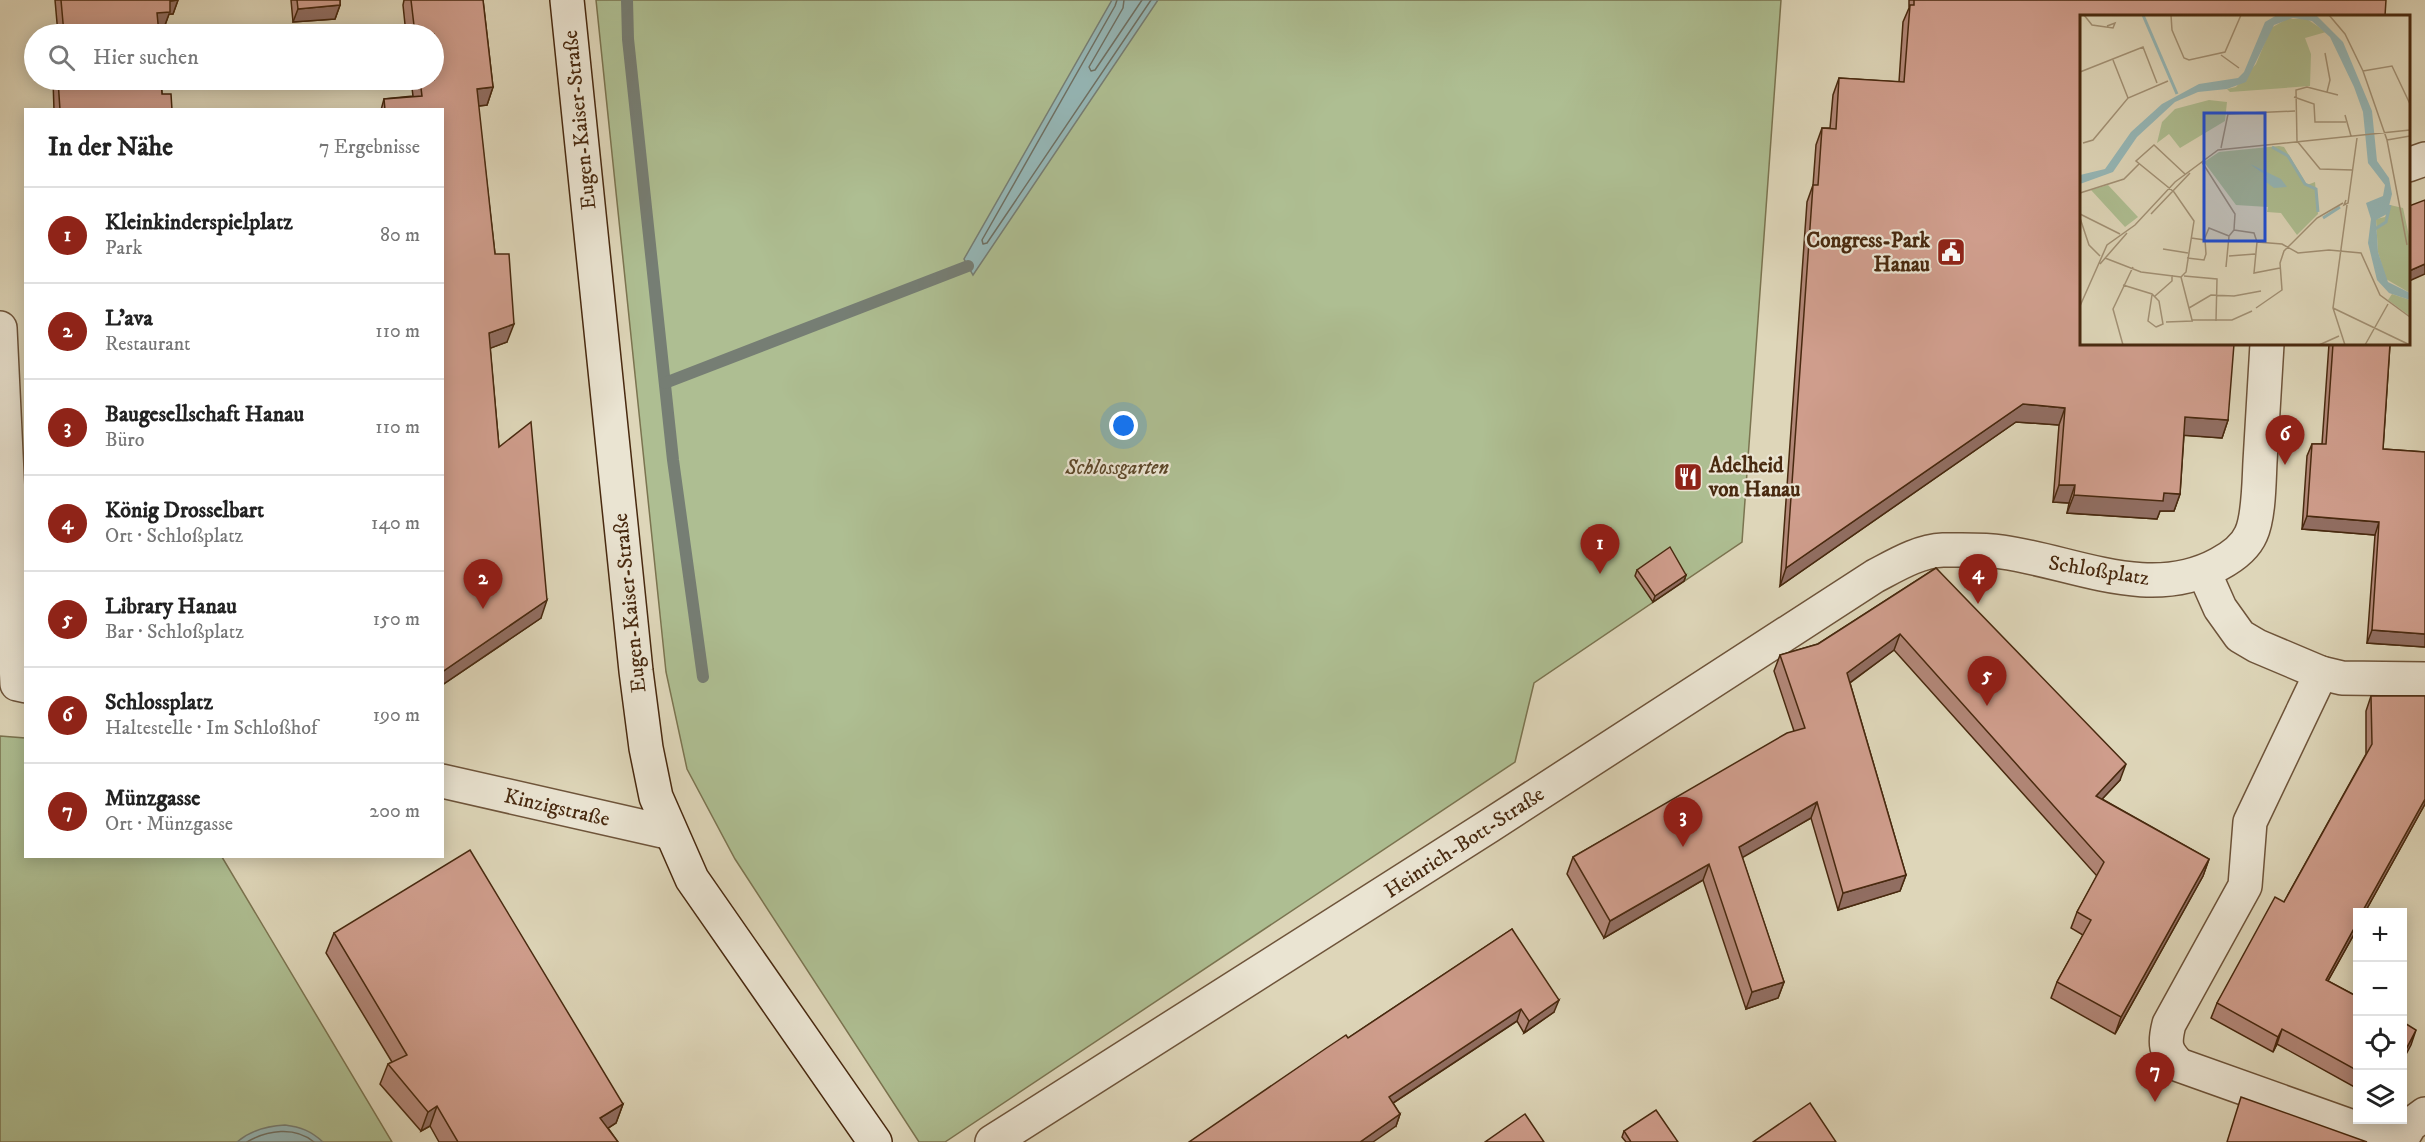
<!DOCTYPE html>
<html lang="de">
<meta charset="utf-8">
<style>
:root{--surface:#fff;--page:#f2f2f2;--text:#222;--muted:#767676;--line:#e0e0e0;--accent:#8f2418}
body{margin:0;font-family:"IM FELL DW Pica",serif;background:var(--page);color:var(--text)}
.controls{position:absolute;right:18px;bottom:18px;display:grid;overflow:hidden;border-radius:0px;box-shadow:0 3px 15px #0003}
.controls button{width:54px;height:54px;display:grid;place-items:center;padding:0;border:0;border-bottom:2px solid var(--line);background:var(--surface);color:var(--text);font:30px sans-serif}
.you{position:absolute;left:1124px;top:426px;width:21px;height:21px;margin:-15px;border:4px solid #fff;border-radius:50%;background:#1a73e8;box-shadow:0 0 0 9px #1a73e833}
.badge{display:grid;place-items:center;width:39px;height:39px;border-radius:50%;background:var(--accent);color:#fff;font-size:20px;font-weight:700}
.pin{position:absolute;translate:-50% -50px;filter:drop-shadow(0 2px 3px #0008)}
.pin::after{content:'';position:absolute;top:32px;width:21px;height:18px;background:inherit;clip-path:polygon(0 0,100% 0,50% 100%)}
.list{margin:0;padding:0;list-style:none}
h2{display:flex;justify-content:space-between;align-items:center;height:78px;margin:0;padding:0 24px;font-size:26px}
h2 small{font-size:20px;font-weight:400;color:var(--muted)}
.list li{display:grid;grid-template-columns:39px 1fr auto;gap:18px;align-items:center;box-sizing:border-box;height:96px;padding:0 24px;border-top:2px solid var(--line)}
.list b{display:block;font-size:22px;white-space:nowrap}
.list p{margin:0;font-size:20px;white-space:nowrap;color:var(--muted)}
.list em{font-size:20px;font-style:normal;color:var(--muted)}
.icon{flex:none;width:33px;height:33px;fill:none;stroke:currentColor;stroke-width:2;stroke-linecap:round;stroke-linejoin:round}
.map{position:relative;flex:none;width:2425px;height:1142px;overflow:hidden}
.search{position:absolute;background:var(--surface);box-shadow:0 3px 15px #0003;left:24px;top:24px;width:420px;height:66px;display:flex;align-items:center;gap:15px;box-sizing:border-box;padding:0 21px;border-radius:33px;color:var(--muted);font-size:22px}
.panel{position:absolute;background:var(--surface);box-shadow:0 3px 15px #0003;left:24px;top:108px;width:420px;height:750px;border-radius:0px}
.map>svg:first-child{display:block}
.green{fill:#aebe92;stroke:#7b7450;stroke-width:1.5}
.water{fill:#95b7b7;stroke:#767e74;stroke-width:1.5}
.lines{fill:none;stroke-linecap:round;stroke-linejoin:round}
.shore{stroke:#6e7063;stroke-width:1.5}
.stream{stroke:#767e74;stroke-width:12}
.street-casing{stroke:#6e543a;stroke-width:36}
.secondary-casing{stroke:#48290f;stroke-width:36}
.street{stroke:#eae4d2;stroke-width:33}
.secondary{stroke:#eae4d2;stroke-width:33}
.wall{fill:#b28778;stroke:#48290f;stroke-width:1.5}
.shaded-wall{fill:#916e62;stroke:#48290f;stroke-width:1.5}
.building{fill:#cf9d8c;stroke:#48290f;stroke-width:1.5}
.labels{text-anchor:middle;stroke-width:4.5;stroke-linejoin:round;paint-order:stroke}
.street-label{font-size:21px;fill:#48290f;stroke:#eae4d2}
.poi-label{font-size:21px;font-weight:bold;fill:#48290f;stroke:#eae4d2;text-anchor:end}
.park-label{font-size:21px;font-style:italic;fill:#5c4729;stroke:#eae4d2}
.inset-river{fill:none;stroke:#95b7b7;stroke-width:3}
.inset-road{fill:none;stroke:#a29175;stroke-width:1.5}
.view{fill:#1d4ed8;fill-opacity:0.15;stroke:#1d4ed8;stroke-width:3}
.inset-edge{fill:none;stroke:#48290f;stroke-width:3}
</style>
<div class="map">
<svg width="2425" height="1142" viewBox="0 0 2425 1142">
<rect width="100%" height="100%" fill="#ded6b9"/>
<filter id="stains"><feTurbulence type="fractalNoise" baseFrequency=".00333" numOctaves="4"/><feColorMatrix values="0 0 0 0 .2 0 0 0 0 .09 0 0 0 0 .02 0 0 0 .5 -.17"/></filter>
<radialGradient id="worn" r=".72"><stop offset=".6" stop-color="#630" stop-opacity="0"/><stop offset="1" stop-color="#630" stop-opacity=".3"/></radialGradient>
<g class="green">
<path d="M 596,0 L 1781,0 L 1742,542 L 1534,683 L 1515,762 L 945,1142 L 919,1142 L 735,859 L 687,769 L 666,672 Z"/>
<path d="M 0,736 L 25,738 L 26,856 L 222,857 L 392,1142 L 0,1142 Z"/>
</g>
<g class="water">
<path d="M 1112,0 L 1158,0 L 973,275 L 964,259 Z"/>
<path d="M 285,1125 C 301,1127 311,1131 323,1142 L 237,1142 C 251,1130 267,1126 285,1125 Z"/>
</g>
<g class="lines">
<g class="shore">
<path d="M 1117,0 L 1115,6 L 982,240 L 983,244 L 987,243 L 1151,0"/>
<path d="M 1124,0 L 1123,8 L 1089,67 L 1091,71 L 1095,70 L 1142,0"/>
<path d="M 247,1142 C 267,1130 295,1126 314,1142"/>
</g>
<g class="stream">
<path d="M 627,0 L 628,39 L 673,460 L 703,677"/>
<path d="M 665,383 L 968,266"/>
</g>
<g class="street-casing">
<g id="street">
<path d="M 2408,165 L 2425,159"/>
<path d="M 0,328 L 17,684 L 26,686"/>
<path d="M 2204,572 L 2220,608 L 2240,636 L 2257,646 L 2321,673 L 2342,678 L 2425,679"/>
<path d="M 2321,673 L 2250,822 L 2245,886 L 2169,1024 C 2164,1044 2165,1051 2179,1065 L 2395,1142"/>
<path d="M 442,781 L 671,833"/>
<path d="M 992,1142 L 1489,826 L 1875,576 C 1896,565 1919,551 1943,550 C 1962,550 1983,549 2002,552 C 2074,562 2149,602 2219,564 C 2232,557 2245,548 2251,534 C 2259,517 2259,481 2260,462 C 2262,422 2265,383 2267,344"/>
<path d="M 2400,1142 L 2410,1125 L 2425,1114"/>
</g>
</g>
<g class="secondary-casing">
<path id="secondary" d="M 567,0 L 636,671 L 646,748 L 656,797 L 692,879 L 875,1142"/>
</g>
<use href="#street" class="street"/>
<use href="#secondary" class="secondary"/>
</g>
<g class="wall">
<path d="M 55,0 L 178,0 L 173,14 L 169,14 L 165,25 L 158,26 L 159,34 L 58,34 Z"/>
<path d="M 291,0 L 340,0 L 340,5 L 335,19 L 293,22 Z"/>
<path d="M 404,0 L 483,0 L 493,87 L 487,105 L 478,106 L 495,254 L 507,342 L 490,348 L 499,447 L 541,618 L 442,685 L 442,110 L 381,110 L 384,99 L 413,96 L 411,80 L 434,80 L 434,34 L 406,34 L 403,5 Z"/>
<path d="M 1909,0 L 2386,0 L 2082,16 L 2228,420 L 2222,438 L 2184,435 L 2180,494 L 2174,511 L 2160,511 L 2157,519 L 2067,513 L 2069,503 L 2053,502 L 2059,425 L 2016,422 L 1780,586 L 1807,202 L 1813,185 L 1816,145 L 1822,128 L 1830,128 L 1833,95 L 1839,78 L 1899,82 L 1903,22 L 1909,8 Z"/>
<path d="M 53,80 L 161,80 L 162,94 L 172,110 L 54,110 Z"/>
<path d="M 2329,344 L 2390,344 L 2383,449 L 2425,452 L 2425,647 L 2367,643 L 2375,535 L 2302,529 L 2307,456 L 2312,444 L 2322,444 Z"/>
<path d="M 1936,568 L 2120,780 L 2102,799 L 2209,859 L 2203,876 L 2115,1034 L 2051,998 L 2057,982 L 2083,935 L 2071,928 L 2077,912 L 2097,876 L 1894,650 L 1850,683 L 1906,875 L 1900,891 L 1838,910 L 1811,818 L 1742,857 L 1784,982 L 1778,998 L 1746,1009 L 1703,880 L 1604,938 L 1567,874 L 1573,857 L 1794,731 L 1774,671 L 1780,655 L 1818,644 Z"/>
<path d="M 1637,570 L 1686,575 L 1684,581 L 1653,602 L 1635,576 Z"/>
<path d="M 2371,696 L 2425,696 L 2425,804 L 2365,912 L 2358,912 L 2358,927 L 2328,981 L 2358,997 L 2358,1089 L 2277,1044 L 2273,1052 L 2211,1018 L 2217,1003 L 2284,902 L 2366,754 L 2366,711 Z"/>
<path d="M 1512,929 L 1554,1012 L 1524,1033 L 1517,1021 L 1393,1103 L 1400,1114 L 1396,1126 L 1348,1038 Z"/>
<path d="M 334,933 L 623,1104 L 616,1123 L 608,1128 L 618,1142 L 439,1142 L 430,1126 L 421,1131 L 380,1084 L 388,1064 L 392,1062 L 326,953 Z"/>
<path d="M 1624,1131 L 1678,1142 L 1626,1142 L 1622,1137 Z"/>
</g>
<g class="shaded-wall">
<path d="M 178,0 L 173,14 L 169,14 L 165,25 L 152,26 L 157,13 L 170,1 Z"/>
<path d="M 340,5 L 335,19 L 293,22 L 298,9 Z"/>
<path d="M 493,87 L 487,105 L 470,107 L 477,89 Z"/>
<path d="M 2425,264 L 2425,274 L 2409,281 L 2409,271 Z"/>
<path d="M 514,324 L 507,342 L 483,351 L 489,333 Z"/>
<path d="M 2023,404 L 2065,408 L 2059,425 L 2016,422 L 1780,586 L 1786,568 Z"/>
<path d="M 2185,417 L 2228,420 L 2222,438 L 2179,435 Z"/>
<path d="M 2059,485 L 2075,485 L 2069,503 L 2053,502 Z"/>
<path d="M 2164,493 L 2180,494 L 2174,511 L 2160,511 L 2157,519 L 2067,513 L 2074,495 Z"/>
<path d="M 2307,516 L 2379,522 L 2375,535 L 2302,529 Z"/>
<path d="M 1686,575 L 1684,581 L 1653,602 L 1655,596 Z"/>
<path d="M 547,600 L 541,618 L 442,685 L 442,672 Z"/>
<path d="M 2372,630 L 2425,634 L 2425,647 L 2367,643 Z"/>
<path d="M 1900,634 L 1894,650 L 1841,689 L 1847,673 Z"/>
<path d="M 2126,764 L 2120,780 L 2090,812 L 2096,796 Z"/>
<path d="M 2425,799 L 2425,804 L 2365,912 L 2362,912 Z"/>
<path d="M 1817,802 L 1811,818 L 1733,863 L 1739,847 Z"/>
<path d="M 2209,859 L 2203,876 L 2115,1034 L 2121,1017 Z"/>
<path d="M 1709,864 L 1703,880 L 1604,938 L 1610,921 Z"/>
<path d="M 1906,875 L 1900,891 L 1838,910 L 1843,893 Z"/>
<path d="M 2358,921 L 2358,927 L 2320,995 L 2326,980 Z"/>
<path d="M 1784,982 L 1778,998 L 1746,1009 L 1752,992 Z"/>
<path d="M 1559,1000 L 1554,1012 L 1524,1033 L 1529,1021 Z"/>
<path d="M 1521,1009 L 1517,1021 L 1384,1109 L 1389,1097 Z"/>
<path d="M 2282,1029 L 2277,1044 L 2273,1052 L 2278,1037 Z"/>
<path d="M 2416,1030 L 2411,1045 L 2403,1060 L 2403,1055 Z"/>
<path d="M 623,1104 L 616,1123 L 593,1138 L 600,1118 Z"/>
<path d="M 437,1106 L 430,1126 L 421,1131 L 428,1112 Z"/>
<path d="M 1400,1114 L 1396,1126 L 1373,1142 L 1360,1142 Z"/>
</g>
<g class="building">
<path d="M 61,0 L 178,0 L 170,1 L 170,12 L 157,13 L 159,34 L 64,34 Z"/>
<path d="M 297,0 L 340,0 L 340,5 L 298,9 Z"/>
<path d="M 411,0 L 483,0 L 493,87 L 477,89 L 495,254 L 509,254 L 514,324 L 489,333 L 499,447 L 531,422 L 547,600 L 442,672 L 442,110 L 385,110 L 384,99 L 422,96 L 420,80 L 434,80 L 434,34 L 415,34 Z"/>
<path d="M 1914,0 L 2386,0 L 2385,16 L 2082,16 L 2082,344 L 2234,344 L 2228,420 L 2185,417 L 2180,494 L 2164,493 L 2163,501 L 2074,495 L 2075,485 L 2059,485 L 2065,408 L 2023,404 L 1786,568 L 1813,185 L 1818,185 L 1822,128 L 1836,129 L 1839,78 L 1904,82 L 1910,5 L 1914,5 Z"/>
<path d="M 58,80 L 161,80 L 162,94 L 171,94 L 172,110 L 60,110 Z"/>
<path d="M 2425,200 L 2425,264 L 2409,271 L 2409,206 Z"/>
<path d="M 2333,344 L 2390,344 L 2383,449 L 2425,452 L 2425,634 L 2372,630 L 2379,522 L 2307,516 L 2312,444 L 2326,444 Z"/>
<path d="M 1670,547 L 1686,575 L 1655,596 L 1637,570 Z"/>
<path d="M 1936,568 L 2126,764 L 2096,796 L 2209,859 L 2121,1017 L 2057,982 L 2091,920 L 2077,912 L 2104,862 L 1900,634 L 1847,673 L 1906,875 L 1843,893 L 1817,802 L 1739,847 L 1784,982 L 1752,992 L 1709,864 L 1610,921 L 1573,857 L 1787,733 L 1805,728 L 1780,655 L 1818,644 Z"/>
<path d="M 2371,696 L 2425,696 L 2425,799 L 2362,912 L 2358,912 L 2358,921 L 2326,980 L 2358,997 L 2358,1071 L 2282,1029 L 2278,1037 L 2217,1003 L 2275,897 L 2284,902 L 2372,744 Z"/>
<path d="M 470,850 L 623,1104 L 600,1118 L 618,1142 L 458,1142 L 437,1106 L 428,1112 L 388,1064 L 407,1055 L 334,933 Z"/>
<path d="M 1512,929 L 1559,1000 L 1529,1021 L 1521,1009 L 1389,1097 L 1400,1114 L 1360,1142 L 1189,1142 L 1325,1049 L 1346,1035 L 1348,1038 Z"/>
<path d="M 2403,1022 L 2416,1030 L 2403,1055 Z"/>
<path d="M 2241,1097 L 2367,1142 L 2227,1142 Z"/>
<path d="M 1810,1103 L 1836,1142 L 1753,1142 Z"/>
<path d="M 1656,1110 L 1678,1142 L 1631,1142 L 1624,1131 Z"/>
<path d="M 1525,1114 L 1544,1142 L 1485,1142 Z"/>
</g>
<defs>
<g id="civic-square" transform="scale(1.5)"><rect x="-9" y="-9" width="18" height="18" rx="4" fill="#8f2418" stroke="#eae4d2"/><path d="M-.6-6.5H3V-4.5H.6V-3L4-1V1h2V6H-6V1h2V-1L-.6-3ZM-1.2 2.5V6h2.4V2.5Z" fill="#fff"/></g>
<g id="restaurant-square" transform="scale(1.5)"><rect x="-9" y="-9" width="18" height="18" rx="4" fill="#8f2418" stroke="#eae4d2"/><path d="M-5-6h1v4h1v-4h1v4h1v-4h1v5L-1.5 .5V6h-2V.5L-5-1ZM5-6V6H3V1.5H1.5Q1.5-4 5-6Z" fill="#fff"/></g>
</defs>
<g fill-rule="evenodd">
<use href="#civic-square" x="1951" y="252"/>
<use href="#restaurant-square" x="1688" y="477"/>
</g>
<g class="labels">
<g class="street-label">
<text transform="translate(579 120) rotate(-96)" y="7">Eugen-Kaiser-Straße</text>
<text transform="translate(2099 570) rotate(9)" y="7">Schloßplatz</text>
<text transform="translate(629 603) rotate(-96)" y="7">Eugen-Kaiser-Straße</text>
<text transform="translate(557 807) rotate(13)" y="7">Kinzigstraße</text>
<text transform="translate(1464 842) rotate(-33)" y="7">Heinrich-Bott-Straße</text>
</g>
<g class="poi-label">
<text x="1930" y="247">Congress-Park<tspan x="1930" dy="24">Hanau</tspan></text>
<text x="1709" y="472" text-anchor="start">Adelheid<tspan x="1709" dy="24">von Hanau</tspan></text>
</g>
<g class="park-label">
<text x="1117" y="474">Schlossgarten</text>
</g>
</g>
<g transform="translate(2080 15)">
<rect width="330" height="330" fill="#ded6b9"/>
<path d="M 207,4 L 227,4 L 246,17 L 225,23 L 231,39 L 230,71 L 150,77 L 147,74 L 156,72 L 176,49 L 191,13 ZM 129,85 L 147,87 L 145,106 L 100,133 L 89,119 L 77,128 L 82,107 L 95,94 ZM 199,131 L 204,132 L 227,170 L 235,167 L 238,199 L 217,220 L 201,198 L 187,197 L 188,192 L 156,190 L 124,147 L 139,137 ZM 28,170 L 58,202 L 45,212 L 11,175 ZM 310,190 L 323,193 L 330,226 L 330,278 L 306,264 L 298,237 L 296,204 L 305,202 ZM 312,279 L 330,285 L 330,301 L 308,285 Z" fill="#aebe92"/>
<path d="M 197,0 L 236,0 L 263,27 L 292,96 L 297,146 L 309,163 L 312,179 L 307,199 L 296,205 L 298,237 L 308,267 L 330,278 L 330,285 L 309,278 L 297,265 L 288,228 L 291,204 L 286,188 L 303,181 L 305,170 L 288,148 L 283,97 L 274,72 L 250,22 L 232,6 L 213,3 L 194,10 L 166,67 L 147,74 L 118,77 L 95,87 L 57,122 L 33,157 L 0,169 L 0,160 L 25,154 L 51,117 L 82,89 L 119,69 L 158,63 L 164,57 L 185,7 ZM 170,149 L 201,164 L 207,172 L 194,173 L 186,167 L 187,161 Z" fill="#95b7b7"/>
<path class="inset-river" d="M 63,0 L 97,79M 192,132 L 208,141 L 225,169 L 236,174 L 238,197M 243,203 L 260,192M 295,214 L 306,207 L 310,190"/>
<path class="inset-road" d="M 4,0 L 12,10 L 33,13 L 35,8 L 27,11M 91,0 L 92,15 L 104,43 L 109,45 L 145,37 L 161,0M 249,0 L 265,19 L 283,56 L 307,125 L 327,230M 245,38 L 250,65 L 247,77M 141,40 L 159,53M 33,45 L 48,83M 283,56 L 312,51 L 330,89M 0,57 L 63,32 L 77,68M 258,80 L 227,72 L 216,75 L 217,126 L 240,154 L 272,155M 214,82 L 234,89 L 235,107 L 266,107M 265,100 L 271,121M 0,103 L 0,136M 307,125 L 330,121M 3,128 L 13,125 L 48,83 L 88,66M 141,133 L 148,99 L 215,96M 122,147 L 155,199 L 154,215 L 149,221M 0,178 L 44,164 L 59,149M 266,185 L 264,190 L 268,188 L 277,123M 0,199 L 40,219M 71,199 L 110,158M 0,203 L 9,230 L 20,241M 154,215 L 174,218 L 177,227 L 202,229 L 218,238 L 249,235 L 281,238 L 300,280 L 330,302M 124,225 L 129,213 L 149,221M 177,227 L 174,258 L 200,253M 83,234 L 108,238M 149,241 L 175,239M 25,243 L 61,257 L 101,262M 107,243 L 124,245 L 126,239 L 125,225 L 111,223M 20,249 L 47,218M 146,252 L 149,221M 104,261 L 137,264 L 136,306M 101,262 L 106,257 L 114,206 L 94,177 L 56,146 L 74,130 L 105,159M 101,262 L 112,305 L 152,305 L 172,296M 43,270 L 72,279 L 79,286 L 83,309 L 76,312M 72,280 L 68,306 L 76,312M 75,281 L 92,266 L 92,260M 0,291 L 27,230 L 55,210 L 95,167 L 138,135 L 330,115M 109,293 L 131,280 L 154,281 L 181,276M 176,293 L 202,275 L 200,248 L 204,236 L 237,203 L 263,188M 253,293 L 330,330M 86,307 L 113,306M 43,330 L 33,294 L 53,252M 239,330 L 259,321M 265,330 L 253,293 L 267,190M 285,330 L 308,289"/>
<path class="view" d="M 124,98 L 185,98 L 185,226 L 124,226 Z"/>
<rect width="330" height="330" class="inset-edge"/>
</g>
<rect width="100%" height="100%" filter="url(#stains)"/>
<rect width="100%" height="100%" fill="url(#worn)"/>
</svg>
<div class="controls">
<button>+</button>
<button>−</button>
<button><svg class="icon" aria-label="locate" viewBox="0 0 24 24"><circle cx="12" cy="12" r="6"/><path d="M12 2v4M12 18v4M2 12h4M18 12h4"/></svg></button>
<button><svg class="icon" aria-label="layers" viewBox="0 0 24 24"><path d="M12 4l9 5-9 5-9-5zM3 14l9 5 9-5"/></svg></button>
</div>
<div class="you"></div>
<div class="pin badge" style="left:1600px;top:574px">1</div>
<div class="pin badge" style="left:483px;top:609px">2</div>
<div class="pin badge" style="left:1683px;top:847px">3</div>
<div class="pin badge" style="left:1978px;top:604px">4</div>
<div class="pin badge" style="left:1987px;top:706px">5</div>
<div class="pin badge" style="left:2285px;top:465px">6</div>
<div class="pin badge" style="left:2155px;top:1102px">7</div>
<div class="search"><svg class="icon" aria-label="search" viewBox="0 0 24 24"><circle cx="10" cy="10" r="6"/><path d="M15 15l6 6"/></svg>Hier suchen</div>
<section class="panel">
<h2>In der Nähe<small>7 Ergebnisse</small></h2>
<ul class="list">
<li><span class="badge">1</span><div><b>Kleinkinderspielplatz</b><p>Park</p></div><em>80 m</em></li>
<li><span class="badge">2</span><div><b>L'ava</b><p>Restaurant</p></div><em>110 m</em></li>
<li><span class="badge">3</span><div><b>Baugesellschaft Hanau</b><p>Büro</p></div><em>110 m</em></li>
<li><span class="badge">4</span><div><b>König Drosselbart</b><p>Ort · Schloßplatz</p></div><em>140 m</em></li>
<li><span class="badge">5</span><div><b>Library Hanau</b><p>Bar · Schloßplatz</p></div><em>150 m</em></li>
<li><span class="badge">6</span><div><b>Schlossplatz</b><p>Haltestelle · Im Schloßhof</p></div><em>190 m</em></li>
<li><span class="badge">7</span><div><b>Münzgasse</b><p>Ort · Münzgasse</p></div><em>200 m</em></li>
</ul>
</section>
</div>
